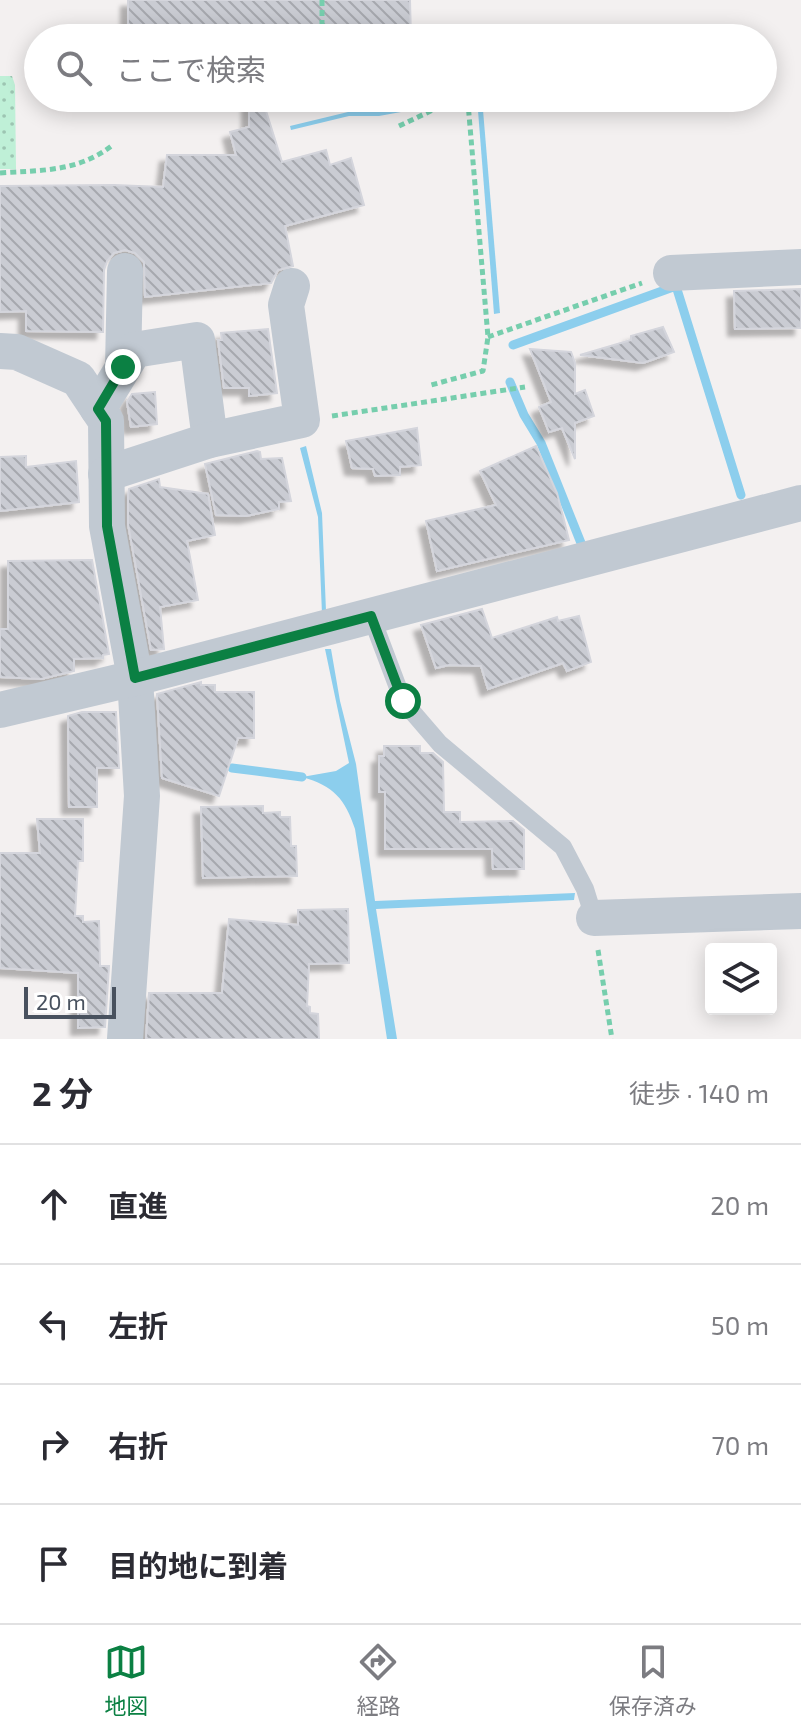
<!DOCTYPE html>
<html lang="ja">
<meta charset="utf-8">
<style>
:root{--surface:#fff;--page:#f2f2f3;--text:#2b2b33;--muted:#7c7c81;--line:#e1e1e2;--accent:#0b8043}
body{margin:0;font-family:"Exo 2","Noto Sans JP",sans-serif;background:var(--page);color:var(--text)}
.controls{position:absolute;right:24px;bottom:24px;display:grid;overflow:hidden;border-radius:8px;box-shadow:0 4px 20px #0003}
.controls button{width:72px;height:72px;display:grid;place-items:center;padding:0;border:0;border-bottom:2px solid var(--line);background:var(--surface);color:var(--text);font:40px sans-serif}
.scale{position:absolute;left:24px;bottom:20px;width:92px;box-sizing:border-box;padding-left:8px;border:4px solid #48515e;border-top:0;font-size:22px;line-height:28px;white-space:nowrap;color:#48515e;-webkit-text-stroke:6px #fff;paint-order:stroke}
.stop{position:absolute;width:24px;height:24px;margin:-18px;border:6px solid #0b8043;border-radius:50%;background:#fff}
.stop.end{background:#0b8043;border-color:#fff;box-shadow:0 2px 8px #0008}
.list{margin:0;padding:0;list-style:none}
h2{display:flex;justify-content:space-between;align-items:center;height:104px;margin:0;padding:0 32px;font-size:34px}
h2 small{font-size:26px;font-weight:400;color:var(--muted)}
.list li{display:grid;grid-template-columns:52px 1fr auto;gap:24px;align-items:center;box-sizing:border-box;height:120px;padding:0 32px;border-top:2px solid var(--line)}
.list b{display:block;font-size:30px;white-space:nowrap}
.list em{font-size:26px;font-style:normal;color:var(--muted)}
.icon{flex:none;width:44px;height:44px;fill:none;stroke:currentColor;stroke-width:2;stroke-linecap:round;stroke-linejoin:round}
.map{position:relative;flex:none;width:801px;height:1039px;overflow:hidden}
.search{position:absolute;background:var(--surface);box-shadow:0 4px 20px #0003;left:24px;right:24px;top:24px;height:88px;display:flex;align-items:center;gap:20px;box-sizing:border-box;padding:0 28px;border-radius:44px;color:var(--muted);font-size:30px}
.sheet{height:584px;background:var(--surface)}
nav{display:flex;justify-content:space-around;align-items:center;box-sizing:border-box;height:112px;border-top:2px solid var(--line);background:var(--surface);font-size:22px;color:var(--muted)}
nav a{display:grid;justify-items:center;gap:4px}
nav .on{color:var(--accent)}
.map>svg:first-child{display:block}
.grass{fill:url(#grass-dots)}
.water{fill:#8cceed}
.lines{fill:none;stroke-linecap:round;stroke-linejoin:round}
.stream{stroke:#8cceed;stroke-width:9}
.building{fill:url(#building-back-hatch);stroke:#d4d5dc;stroke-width:2;filter:url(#shadow)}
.path{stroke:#76cead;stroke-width:5;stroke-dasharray:6 4;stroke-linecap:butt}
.service{stroke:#c1c9d2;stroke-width:18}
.minor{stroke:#c1c9d2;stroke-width:36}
.route{stroke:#0b8043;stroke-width:10}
</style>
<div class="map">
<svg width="801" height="1039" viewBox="0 0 801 1039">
<defs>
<pattern id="grass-dots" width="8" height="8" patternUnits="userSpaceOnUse" patternTransform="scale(2)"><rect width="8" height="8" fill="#bff0d7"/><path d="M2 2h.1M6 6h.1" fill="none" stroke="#9dc5b2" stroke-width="1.8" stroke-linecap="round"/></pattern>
<pattern id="building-back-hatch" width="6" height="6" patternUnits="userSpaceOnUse" patternTransform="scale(2)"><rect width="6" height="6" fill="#caccd3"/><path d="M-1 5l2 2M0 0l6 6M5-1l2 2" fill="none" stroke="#a6a8ae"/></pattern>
<filter id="shadow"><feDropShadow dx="-7" dy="7" stdDeviation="2" flood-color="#0004"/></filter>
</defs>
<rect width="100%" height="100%" fill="#f3f0f0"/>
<path class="grass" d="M 0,76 L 12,76 L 15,85 L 16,169 L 0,169 Z"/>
<g class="water">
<path d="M 406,98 L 445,98 L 431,100 L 412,110 L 379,116 L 349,116 L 291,130 L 290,126 Z"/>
<path d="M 477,98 L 482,98 L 500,313 L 494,314 Z"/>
<path d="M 306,446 L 322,513 L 326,611 L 322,614 L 318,517 L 300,448 Z"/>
<path d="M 325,649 L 331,649 L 340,701 L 356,764 L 375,901 L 575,893 L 574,900 L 376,909 L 397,1039 L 387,1039 L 355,829 C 345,799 334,786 302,777 L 336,771 L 349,763 Z"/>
</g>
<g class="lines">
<g class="stream">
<path d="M 513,345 L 676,286 L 741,495"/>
<path d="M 510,382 L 524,415 L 541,443 L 581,543"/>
<path d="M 232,768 L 302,777"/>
</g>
</g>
<g class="building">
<path d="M 128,0 L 410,0 L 411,38 L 128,38 Z"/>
<path d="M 249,98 L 262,98 L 282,162 L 326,150 L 330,165 L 351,158 L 364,205 L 285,226 L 293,266 L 278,270 L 271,283 L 145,297 L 144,262 L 135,253 L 125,250 L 114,253 L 107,261 L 104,270 L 103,332 L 26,331 L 26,311 L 0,312 L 0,186 L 114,185 L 163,187 L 167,155 L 236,155 L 230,132 L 249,127 Z"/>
<path d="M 801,289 L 801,328 L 735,329 L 734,291 Z"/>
<path d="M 663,327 L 674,352 L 643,363 L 580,355 L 631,340 L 631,336 Z"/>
<path d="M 268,329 L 277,393 L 249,396 L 249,388 L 224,388 L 218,340 L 222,340 L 221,333 Z"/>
<path d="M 530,349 L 571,352 L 575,363 L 575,394 L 585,390 L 594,416 L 575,423 L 575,459 L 562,428 L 549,432 L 539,407 L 551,402 Z"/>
<path d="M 155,392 L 157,424 L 131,427 L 127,402 L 132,394 Z"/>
<path d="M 417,428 L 421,465 L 400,467 L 400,475 L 375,476 L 373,469 L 352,468 L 346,441 Z"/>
<path d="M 536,446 L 557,493 L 569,540 L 437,571 L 426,521 L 496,505 L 480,471 Z"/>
<path d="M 257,451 L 260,452 L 261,459 L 282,458 L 291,501 L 279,502 L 279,509 L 246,516 L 216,515 L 205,464 Z"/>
<path d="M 26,456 L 26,467 L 76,461 L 79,502 L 0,511 L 0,457 Z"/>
<path d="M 159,479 L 160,487 L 208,494 L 215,535 L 187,541 L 198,600 L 160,607 L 164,649 L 151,650 L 128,524 L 128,495 L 129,489 Z"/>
<path d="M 92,560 L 109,654 L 103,655 L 103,658 L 74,659 L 74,671 L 41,679 L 0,677 L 0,629 L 8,629 L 8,561 Z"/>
<path d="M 482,609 L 492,638 L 557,617 L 558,621 L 579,616 L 591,662 L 567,671 L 563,663 L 488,689 L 481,666 L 449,665 L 436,668 L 421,625 Z"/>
<path d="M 201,682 L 201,685 L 215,685 L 215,692 L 254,692 L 254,738 L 238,738 L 219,796 L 162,778 L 157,694 Z"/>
<path d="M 82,712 L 116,712 L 119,768 L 97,768 L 97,807 L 69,807 L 68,716 Z"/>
<path d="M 384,746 L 420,746 L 420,753 L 433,753 L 443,762 L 444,812 L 460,812 L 460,822 L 513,821 L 524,830 L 524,869 L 493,869 L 492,849 L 385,849 L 385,792 L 379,792 L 379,756 L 384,756 Z"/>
<path d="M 263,806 L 263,813 L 280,812 L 280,817 L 290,817 L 291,846 L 296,846 L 297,876 L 203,878 L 201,807 Z"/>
<path d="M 37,819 L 83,819 L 83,861 L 78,861 L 75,916 L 83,916 L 83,922 L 99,921 L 100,966 L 109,966 L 105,1027 L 78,1028 L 78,973 L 0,968 L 0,853 L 40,853 Z"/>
<path d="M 348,909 L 349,963 L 309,964 L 307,1006 L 310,1007 L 310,1013 L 318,1014 L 319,1039 L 146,1039 L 149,993 L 222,993 L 229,919 L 298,925 L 298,910 Z"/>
</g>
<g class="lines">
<g class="path">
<path d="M 322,0 L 322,38"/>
<path d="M 399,126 L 437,108 L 468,103 L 488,337 L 483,371 L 431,385"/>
<path d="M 0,173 C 43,170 79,172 114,144"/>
<path d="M 488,337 L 642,283"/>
<path d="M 332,416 L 525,387"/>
<path d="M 598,950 L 612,1039"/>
</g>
<path class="service" d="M 371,616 L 403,701 L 440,744 L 563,847 L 585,889 L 594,918"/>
<g class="minor">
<path d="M 671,273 L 801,267"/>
<path d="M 0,351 L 17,352 L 78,379 L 106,421 L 107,526 L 135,678 L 142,796 L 125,1039"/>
<path d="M 123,367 L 125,271"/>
<path d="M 98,409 L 134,350 L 197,340 L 210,440"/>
<path d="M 106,474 L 210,440 L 302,420 L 286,305 L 292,286"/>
<path d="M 0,710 L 135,678 L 801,503"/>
<path d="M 594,918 L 801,911"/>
</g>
</g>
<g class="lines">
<path class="route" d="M 123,367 L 98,409 L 106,421 L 107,526 L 135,678 L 371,616 L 403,701"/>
</g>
</svg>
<div class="controls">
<button><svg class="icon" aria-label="layers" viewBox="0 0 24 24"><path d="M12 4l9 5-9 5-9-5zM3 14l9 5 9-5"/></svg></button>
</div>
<div class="scale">20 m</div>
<div class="stop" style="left:403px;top:701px"></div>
<div class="stop end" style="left:123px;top:367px"></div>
<div class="search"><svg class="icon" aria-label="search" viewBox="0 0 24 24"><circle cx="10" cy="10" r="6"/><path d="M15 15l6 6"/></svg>ここで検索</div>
</div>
<section class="sheet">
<h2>2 分<small>徒歩 · 140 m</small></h2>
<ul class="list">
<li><svg class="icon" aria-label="ahead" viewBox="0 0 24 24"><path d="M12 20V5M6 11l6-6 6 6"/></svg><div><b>直進</b></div><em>20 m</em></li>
<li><svg class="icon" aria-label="left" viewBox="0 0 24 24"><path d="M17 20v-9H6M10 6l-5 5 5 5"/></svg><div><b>左折</b></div><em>50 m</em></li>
<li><svg class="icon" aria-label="right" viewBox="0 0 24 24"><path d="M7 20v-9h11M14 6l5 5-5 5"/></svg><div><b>右折</b></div><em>70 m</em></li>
<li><svg class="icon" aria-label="arrive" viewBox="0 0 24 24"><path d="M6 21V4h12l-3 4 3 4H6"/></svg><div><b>目的地に到着</b></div></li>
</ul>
</section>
<nav>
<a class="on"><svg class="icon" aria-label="map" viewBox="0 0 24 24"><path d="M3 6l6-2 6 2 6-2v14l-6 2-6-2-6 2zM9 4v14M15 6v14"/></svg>地図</a>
<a><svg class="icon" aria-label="directions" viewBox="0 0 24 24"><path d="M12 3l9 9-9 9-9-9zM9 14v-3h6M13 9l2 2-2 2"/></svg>経路</a>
<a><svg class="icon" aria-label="saved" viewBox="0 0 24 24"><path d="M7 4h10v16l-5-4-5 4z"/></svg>保存済み</a>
</nav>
